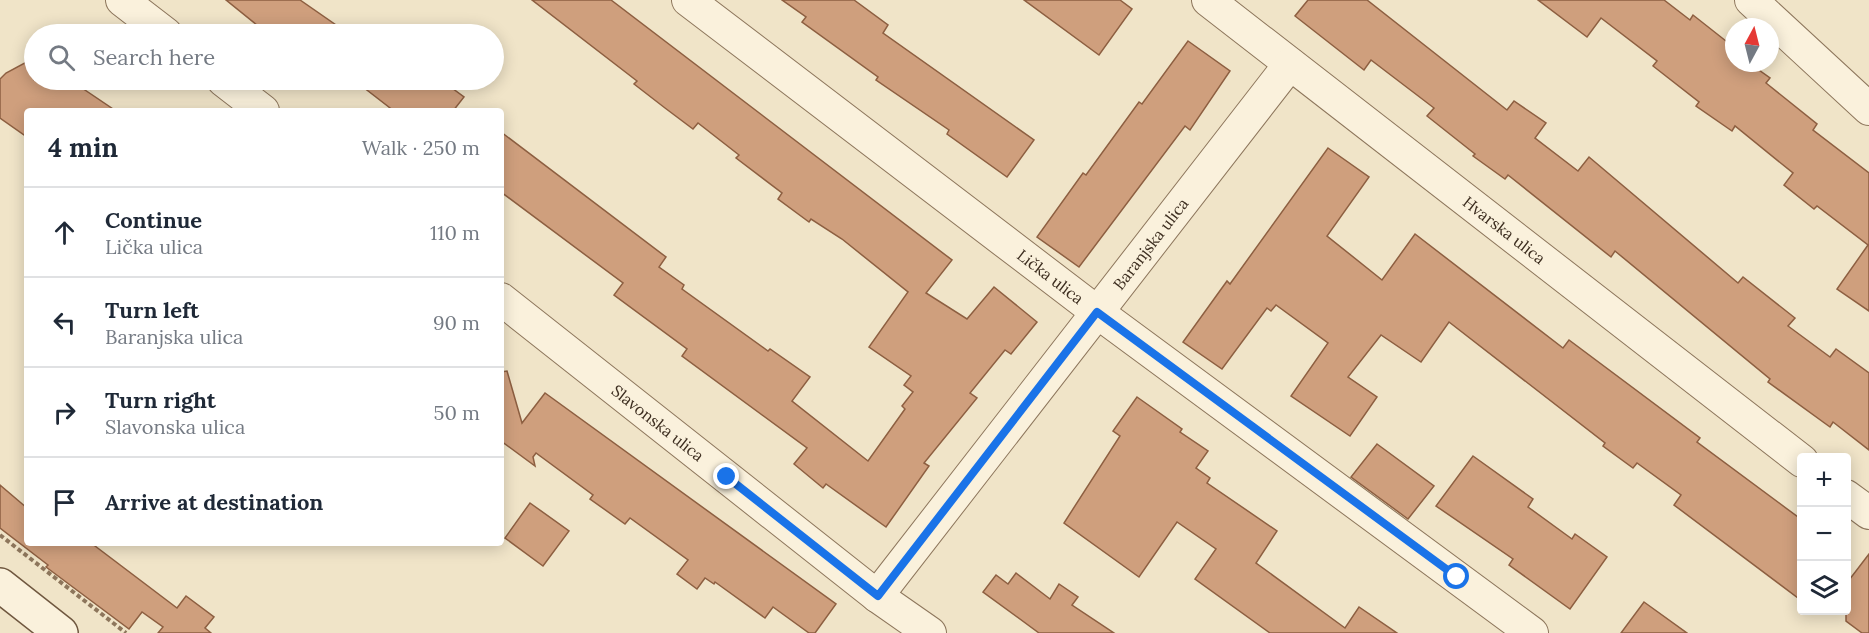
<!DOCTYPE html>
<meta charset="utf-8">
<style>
:root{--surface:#fff;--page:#f6f6f7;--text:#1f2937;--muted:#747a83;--line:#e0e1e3}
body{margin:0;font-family:Lora,serif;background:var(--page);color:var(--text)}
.controls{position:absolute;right:18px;bottom:18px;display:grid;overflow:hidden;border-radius:6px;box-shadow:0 3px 15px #0003}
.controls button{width:54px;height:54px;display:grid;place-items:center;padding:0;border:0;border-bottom:2px solid var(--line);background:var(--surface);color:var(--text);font:30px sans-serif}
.compass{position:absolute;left:1725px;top:18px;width:54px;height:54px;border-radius:50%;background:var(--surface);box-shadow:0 3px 15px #0003;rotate:7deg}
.stop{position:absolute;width:18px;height:18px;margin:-14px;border:4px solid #1a73e8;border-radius:50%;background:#fff}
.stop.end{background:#1a73e8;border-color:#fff;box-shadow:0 2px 6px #0008}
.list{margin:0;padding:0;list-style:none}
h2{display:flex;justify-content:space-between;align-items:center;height:78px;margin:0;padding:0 24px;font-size:26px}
h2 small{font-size:20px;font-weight:400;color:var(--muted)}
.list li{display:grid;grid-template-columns:39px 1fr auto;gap:18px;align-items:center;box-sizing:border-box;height:90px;padding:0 24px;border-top:2px solid var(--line)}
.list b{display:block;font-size:22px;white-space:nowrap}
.list p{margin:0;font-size:20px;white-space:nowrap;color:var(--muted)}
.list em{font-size:20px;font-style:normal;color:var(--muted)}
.icon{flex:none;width:33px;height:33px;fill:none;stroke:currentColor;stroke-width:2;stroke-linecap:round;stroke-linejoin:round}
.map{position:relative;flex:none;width:1869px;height:633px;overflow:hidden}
.search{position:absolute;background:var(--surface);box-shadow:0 3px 15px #0003;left:24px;top:24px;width:480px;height:66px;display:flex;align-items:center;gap:15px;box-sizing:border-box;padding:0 21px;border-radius:33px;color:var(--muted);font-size:22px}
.panel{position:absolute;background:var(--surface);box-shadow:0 3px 15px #0003;left:24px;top:108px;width:480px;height:438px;border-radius:6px}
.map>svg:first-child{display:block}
.building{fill:#cf9f7d;stroke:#8d5f41;stroke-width:1.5}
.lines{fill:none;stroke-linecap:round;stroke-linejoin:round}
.street-casing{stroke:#8d765c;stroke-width:34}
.secondary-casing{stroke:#6f573f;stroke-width:36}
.path{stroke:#8d765c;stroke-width:4;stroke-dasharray:4.5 3;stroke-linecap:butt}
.street{stroke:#faf1dc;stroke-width:32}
.secondary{stroke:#faf1dc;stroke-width:33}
.route{stroke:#1a73e8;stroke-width:8}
.labels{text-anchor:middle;stroke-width:4.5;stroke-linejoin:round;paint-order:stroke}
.street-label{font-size:16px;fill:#3d2e20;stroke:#f7eed8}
</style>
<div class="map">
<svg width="1869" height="633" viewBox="0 0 1869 633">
<rect width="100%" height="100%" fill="#f0e4c8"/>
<g class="building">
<path d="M 226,0 L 300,0 L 349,34 L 268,34 Z"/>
<path d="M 532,0 L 611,0 L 952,260 L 926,293 L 967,319 L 994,287 L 1037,322 L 1011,354 L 1005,350 L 970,393 L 977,398 L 924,463 L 929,466 L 886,527 L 826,484 L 823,488 L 794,464 L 807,448 L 682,356 L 687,349 L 614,295 L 623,283 L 501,192 L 501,132 L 666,257 L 659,267 L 684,285 L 682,289 L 768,351 L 770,349 L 810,377 L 792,401 L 868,461 L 905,409 L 902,406 L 913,392 L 904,385 L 911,376 L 869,347 L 908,292 L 842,239 L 811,219 L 809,222 L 778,199 L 782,193 L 736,158 L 739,155 L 698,123 L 693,129 L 665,108 L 634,84 L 637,81 Z"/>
<path d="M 782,0 L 854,0 L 888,25 L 883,33 L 1034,140 L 1007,177 L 947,134 L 949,130 L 876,80 L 878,77 L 802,22 L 806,17 Z"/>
<path d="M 1024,0 L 1120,0 L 1132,9 L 1099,55 Z"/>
<path d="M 1308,0 L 1367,0 L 1507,110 L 1514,101 L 1546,123 L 1535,138 L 1578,171 L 1589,157 L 1738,283 L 1743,277 L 1795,318 L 1788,326 L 1830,357 L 1836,349 L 1869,373 L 1869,450 L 1833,422 L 1830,427 L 1768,382 L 1770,379 L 1615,251 L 1611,257 L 1508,175 L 1505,179 L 1473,156 L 1475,154 L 1427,116 L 1434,108 L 1371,60 L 1364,70 L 1295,16 Z"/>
<path d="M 1538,0 L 1664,0 L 1690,20 L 1693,15 L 1731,45 L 1728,48 L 1734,52 L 1734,63 L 1749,63 L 1770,78 L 1766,83 L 1817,124 L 1813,130 L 1869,173 L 1869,311 L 1837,289 L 1868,245 L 1817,206 L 1814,209 L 1784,185 L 1793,173 L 1735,126 L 1732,131 L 1696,106 L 1699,102 L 1653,66 L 1657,61 L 1601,18 L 1587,37 Z"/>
<path d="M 1188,41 L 1230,71 L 1190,130 L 1185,126 L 1079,267 L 1037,237 L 1083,173 L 1086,175 L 1139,102 L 1142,104 Z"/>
<path d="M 34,58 L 34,80 L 70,80 L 116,111 L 27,111 L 27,137 L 0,118 L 0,79 L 6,73 Z"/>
<path d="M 354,80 L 441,80 L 464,97 L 453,111 L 394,111 Z"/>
<path d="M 1328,148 L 1369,177 L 1327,236 L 1382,280 L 1415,234 L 1563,348 L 1569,340 L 1700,438 L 1697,442 L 1802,520 L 1802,601 L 1674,505 L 1681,495 L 1637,463 L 1633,468 L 1603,446 L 1605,443 L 1449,322 L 1421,362 L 1381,335 L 1348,377 L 1377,397 L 1350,436 L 1291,396 L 1328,343 L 1276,305 L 1271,311 L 1267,308 L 1222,369 L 1183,342 L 1227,281 L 1230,284 Z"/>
<path d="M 507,371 L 522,423 L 545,393 L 836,604 L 815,633 L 809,633 L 773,607 L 765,618 L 715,582 L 714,584 L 705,578 L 697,589 L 677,574 L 688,560 L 630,518 L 625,524 L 590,499 L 593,495 L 536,453 L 533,457 L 535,466 L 501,441 L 501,372 Z"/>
<path d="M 1137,397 L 1182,429 L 1180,432 L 1208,451 L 1196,468 L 1210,478 L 1207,483 L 1277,531 L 1256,563 L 1345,628 L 1359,607 L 1397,633 L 1270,633 L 1195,579 L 1216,549 L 1177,522 L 1139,577 L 1064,523 L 1120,436 L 1113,431 Z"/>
<path d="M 1377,444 L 1434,486 L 1408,519 L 1351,477 Z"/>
<path d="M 1473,456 L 1533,499 L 1528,507 L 1572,539 L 1575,534 L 1607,557 L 1570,609 L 1509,565 L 1513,559 L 1436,506 Z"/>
<path d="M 0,485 L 27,508 L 27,543 L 91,543 L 177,608 L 186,596 L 214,617 L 205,628 L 211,633 L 158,633 L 163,627 L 142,612 L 129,629 L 46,567 L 48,565 L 0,528 Z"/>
<path d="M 530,503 L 569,531 L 543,566 L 505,538 Z"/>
<path d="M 1869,554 L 1869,633 L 1862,633 L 1846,621 L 1846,584 Z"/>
<path d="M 1016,573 L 1050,599 L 1059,584 L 1078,597 L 1072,605 L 1114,633 L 1039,633 L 983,592 L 996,575 L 1008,584 Z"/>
<path d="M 1644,602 L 1687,633 L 1621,633 Z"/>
</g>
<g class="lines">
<g class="street-casing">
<g id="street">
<path d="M 122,0 L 166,34"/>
<path id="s1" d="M 688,0 L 1097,312 L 1532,633"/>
<path id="s2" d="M 1208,0 L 1802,461"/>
<path d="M 1751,0 L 1869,109"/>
<path d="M 223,80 L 263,111"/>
<path id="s3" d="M 501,299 L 877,596 L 930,633"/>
<path d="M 1846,496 L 1869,513"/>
<path id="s4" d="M 877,596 L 1290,64"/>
</g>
</g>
<g class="secondary-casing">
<path id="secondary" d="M 0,585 L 61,633"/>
</g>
<path class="path" d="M 0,535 L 126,633"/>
<use href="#street" class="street"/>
<use href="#secondary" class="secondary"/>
</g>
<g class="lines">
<path class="route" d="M 727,477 L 878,596 L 1097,312 L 1457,577"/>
</g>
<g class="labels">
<g class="street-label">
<text dy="6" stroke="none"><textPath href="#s2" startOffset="375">Hvarska ulica</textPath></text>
<text dy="6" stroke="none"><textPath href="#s4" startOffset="446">Baranjska ulica</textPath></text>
<text dy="6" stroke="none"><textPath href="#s1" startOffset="456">Lička ulica</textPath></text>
<text dy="6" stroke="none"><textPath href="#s3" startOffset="200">Slavonska ulica</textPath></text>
</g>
</g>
</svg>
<div class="controls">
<button>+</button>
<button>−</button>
<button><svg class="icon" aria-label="layers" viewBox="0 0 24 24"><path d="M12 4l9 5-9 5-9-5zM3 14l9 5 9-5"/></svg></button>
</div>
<svg class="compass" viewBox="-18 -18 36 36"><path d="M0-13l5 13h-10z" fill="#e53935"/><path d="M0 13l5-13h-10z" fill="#747a83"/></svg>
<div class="stop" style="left:1457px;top:577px"></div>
<div class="stop end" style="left:727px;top:477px"></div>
<div class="search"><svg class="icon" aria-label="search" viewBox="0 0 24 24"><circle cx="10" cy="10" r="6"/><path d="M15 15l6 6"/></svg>Search here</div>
<section class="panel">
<h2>4 min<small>Walk · 250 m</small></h2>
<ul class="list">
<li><svg class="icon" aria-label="ahead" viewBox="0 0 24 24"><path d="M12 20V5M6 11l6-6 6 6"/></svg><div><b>Continue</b><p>Lička ulica</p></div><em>110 m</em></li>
<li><svg class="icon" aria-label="left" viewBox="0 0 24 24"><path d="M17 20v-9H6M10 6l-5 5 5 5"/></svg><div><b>Turn left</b><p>Baranjska ulica</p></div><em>90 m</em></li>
<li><svg class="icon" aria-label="right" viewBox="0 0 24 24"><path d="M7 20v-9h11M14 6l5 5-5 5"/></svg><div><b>Turn right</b><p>Slavonska ulica</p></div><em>50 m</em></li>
<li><svg class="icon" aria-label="arrive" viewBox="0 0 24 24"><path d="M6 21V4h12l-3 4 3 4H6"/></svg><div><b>Arrive at destination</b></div></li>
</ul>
</section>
</div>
